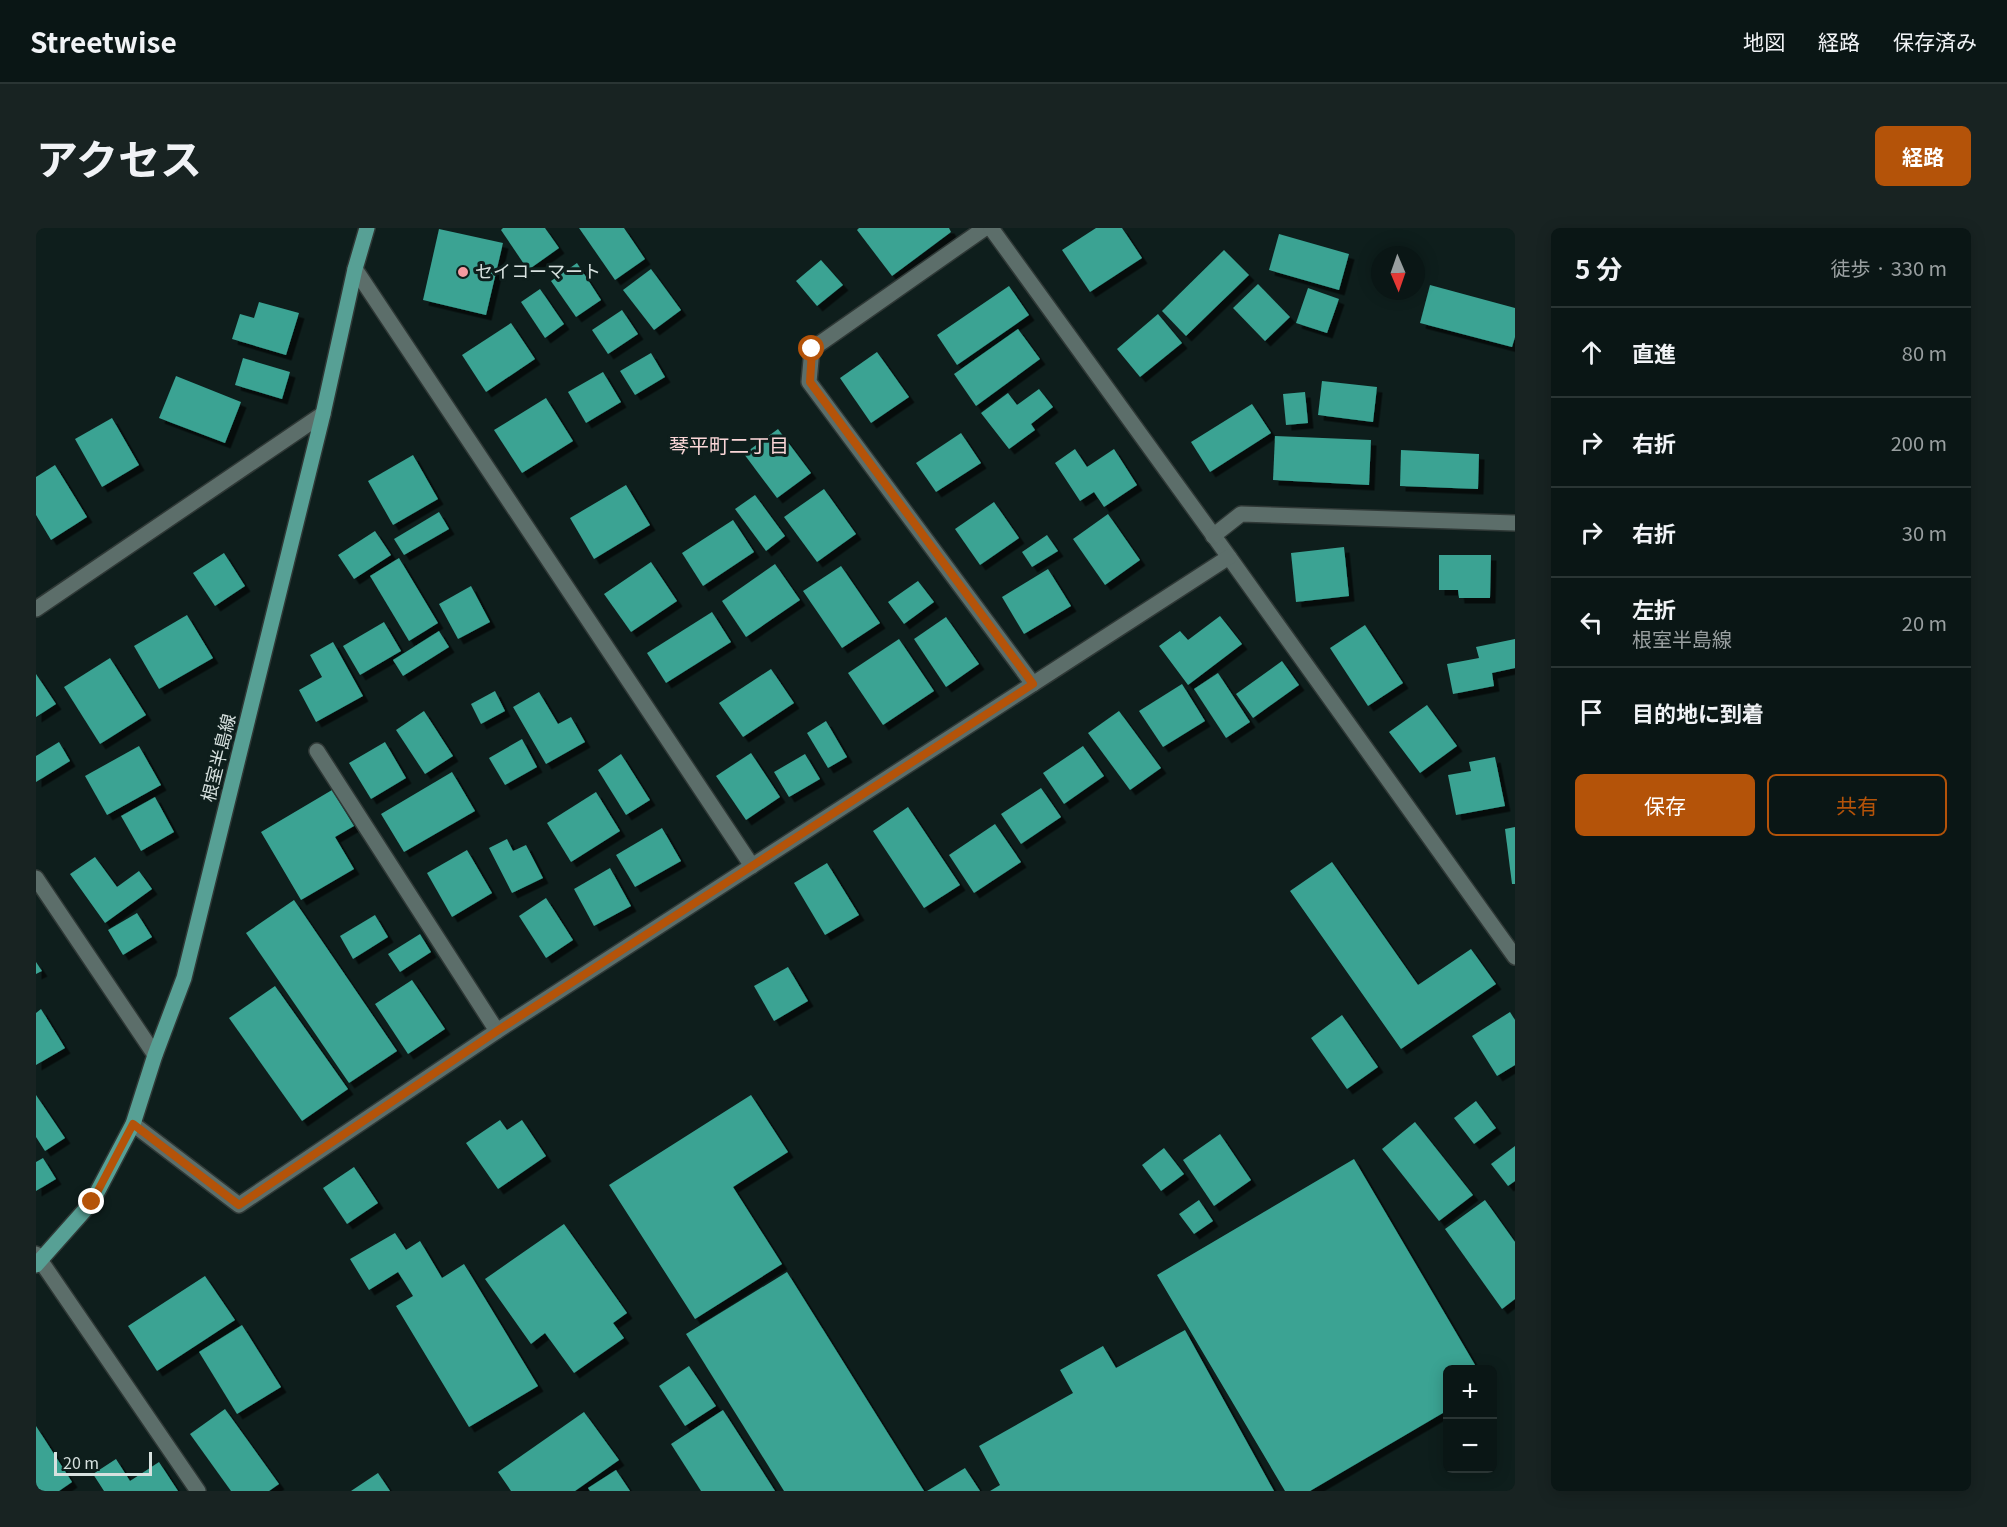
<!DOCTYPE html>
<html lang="ja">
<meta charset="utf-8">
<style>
:root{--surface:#0a1615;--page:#182322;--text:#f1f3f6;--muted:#999fa0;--line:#2a3534;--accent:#b45309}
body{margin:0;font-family:Georgia,"Noto Sans JP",serif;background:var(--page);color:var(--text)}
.controls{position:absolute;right:18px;bottom:18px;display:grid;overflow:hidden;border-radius:9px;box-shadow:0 3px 15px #0003}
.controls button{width:54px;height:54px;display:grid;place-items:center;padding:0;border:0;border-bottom:2px solid var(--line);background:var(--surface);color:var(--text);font:30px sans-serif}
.compass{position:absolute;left:1335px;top:18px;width:54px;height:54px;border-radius:50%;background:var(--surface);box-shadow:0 3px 15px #0003;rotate:178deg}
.scale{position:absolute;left:18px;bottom:15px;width:98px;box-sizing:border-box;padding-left:6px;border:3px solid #d7e1df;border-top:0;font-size:16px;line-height:21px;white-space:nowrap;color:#d7e1df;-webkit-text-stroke:4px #0e1e1c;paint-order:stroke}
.stop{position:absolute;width:18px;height:18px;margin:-14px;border:4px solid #b45309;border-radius:50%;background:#fff}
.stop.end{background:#b45309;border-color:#fff;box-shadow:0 2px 6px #0008}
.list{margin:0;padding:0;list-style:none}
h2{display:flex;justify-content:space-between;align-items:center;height:78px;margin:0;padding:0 24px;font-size:26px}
h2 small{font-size:20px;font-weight:400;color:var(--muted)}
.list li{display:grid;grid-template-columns:39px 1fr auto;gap:18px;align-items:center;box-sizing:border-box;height:90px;padding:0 24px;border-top:2px solid var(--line)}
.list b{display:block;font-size:22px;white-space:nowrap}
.list p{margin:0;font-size:20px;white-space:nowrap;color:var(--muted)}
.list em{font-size:20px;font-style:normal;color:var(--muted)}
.actions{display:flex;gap:12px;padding:18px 24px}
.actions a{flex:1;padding:14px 0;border:2px solid var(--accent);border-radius:9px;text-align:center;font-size:21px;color:var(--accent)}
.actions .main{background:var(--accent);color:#fff}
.icon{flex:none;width:33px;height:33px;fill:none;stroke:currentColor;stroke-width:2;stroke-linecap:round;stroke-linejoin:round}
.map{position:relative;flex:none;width:1479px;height:1263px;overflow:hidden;border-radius:9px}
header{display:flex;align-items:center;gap:36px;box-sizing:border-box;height:84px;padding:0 30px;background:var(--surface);border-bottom:2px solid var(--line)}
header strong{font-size:28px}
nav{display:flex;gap:33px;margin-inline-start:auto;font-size:21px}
.intro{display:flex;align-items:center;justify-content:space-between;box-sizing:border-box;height:144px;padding:0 36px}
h1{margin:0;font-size:42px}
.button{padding:15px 27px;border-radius:9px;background:var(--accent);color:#fff;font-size:21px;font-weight:700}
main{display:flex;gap:36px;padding:0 36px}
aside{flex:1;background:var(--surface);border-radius:9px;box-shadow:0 3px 15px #0003}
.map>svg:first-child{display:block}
.building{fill:#3aa393;filter:url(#shadow)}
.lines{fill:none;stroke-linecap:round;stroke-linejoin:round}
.minor-casing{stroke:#2f3836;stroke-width:18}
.major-casing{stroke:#2f3836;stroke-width:18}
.minor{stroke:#5c6e6a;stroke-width:15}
.major{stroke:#57a095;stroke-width:15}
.route{stroke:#b45309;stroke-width:8}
.poi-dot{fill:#f49aa0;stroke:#0e1e1c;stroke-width:2}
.labels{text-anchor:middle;stroke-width:6;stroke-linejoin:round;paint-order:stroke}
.poi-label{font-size:18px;fill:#d7e1df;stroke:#0e1e1c;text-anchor:start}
.street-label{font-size:18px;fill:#d7e1df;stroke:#0e1e1c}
.neighbourhood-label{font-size:20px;fill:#fad6d7;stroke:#0e1e1c}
</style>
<header>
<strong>Streetwise</strong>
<nav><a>地図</a><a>経路</a><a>保存済み</a></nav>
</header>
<div class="intro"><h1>アクセス</h1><a class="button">経路</a></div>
<main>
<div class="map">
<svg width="1479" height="1263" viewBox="0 0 1479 1263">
<defs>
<filter id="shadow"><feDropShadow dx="5.5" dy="5.5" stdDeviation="0" flood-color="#0009"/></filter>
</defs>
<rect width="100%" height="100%" fill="#0e1e1c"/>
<g class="building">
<path d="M 467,0 L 509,0 L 523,20 L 492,42 L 465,2 Z"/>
<path d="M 543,0 L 588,0 L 609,31 L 579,52 Z"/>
<path d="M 823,0 L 913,0 L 915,4 L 856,48 L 821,2 Z"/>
<path d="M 1060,0 L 1086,0 L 1106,30 L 1054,64 L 1026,22 Z"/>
<path d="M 403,1 L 467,15 L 450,87 L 387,72 Z"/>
<path d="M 1243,6 L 1313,26 L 1303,62 L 1233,42 Z"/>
<path d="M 1188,22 L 1213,47 L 1150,108 L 1126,83 Z"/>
<path d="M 785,32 L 807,57 L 781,78 L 760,53 Z"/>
<path d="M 541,35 L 565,72 L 540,89 L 515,53 Z"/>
<path d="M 615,41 L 645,82 L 618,102 L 587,62 Z"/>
<path d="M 1222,56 L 1254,89 L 1229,113 L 1197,80 Z"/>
<path d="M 1394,57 L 1479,80 L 1479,109 L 1476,119 L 1384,95 Z"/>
<path d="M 973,58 L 993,87 L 921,137 L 901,107 Z"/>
<path d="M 1272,60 L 1303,71 L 1291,105 L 1260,95 Z"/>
<path d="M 504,61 L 528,96 L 509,110 L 485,74 Z"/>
<path d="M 223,74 L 263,85 L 250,127 L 196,111 L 204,86 L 218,90 Z"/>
<path d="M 586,82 L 602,106 L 572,126 L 556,102 Z"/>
<path d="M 1122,86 L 1146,115 L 1104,149 L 1081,121 Z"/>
<path d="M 475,95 L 499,131 L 450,164 L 426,127 Z"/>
<path d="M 982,101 L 1004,131 L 940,178 L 918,146 Z"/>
<path d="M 841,124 L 873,169 L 835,195 L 804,150 Z"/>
<path d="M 615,125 L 629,149 L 599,167 L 584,143 Z"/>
<path d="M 207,130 L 254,144 L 246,171 L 199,157 Z"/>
<path d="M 567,144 L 585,174 L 550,195 L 532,164 Z"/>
<path d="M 140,148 L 205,174 L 189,215 L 123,190 Z"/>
<path d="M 1286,153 L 1341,159 L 1337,194 L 1282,187 Z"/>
<path d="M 1003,161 L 1017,179 L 995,196 L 999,202 L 973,221 L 945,185 L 972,165 L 981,177 Z"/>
<path d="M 1269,164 L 1272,195 L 1250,197 L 1247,166 Z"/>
<path d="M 510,170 L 537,213 L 486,245 L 458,202 Z"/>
<path d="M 1216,176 L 1235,205 L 1174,244 L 1155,214 Z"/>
<path d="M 76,190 L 103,237 L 66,259 L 39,211 Z"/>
<path d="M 742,201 L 775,245 L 741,270 L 708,226 Z"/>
<path d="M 925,205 L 945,235 L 900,264 L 880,235 Z"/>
<path d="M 1239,208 L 1335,212 L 1333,257 L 1237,252 Z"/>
<path d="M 1039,221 L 1051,239 L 1078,221 L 1101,257 L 1068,279 L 1058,264 L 1044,273 L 1019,235 Z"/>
<path d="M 1365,222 L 1443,226 L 1442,261 L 1364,258 Z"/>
<path d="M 377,227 L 402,271 L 357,297 L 332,253 Z"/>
<path d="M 19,237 L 51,289 L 15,312 L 0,287 L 0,249 Z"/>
<path d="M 590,257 L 614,297 L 558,331 L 534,290 Z"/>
<path d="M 788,261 L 820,306 L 781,334 L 748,289 Z"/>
<path d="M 719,267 L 749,308 L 730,323 L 699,281 Z"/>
<path d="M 958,274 L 983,310 L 944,337 L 919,301 Z"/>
<path d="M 403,284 L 413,301 L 368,327 L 358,311 Z"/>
<path d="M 1072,286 L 1104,332 L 1069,357 L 1037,311 Z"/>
<path d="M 697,292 L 718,324 L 667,358 L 646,325 Z"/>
<path d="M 339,303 L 355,327 L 318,351 L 302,327 Z"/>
<path d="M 1011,307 L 1022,323 L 996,339 L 986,324 Z"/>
<path d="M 1308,319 L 1313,368 L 1260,374 L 1255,325 Z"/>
<path d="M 188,325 L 209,358 L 179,378 L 157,345 Z"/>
<path d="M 1403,327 L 1455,327 L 1454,370 L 1423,370 L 1422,362 L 1403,362 Z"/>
<path d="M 363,330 L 402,395 L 373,413 L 334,348 Z"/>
<path d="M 615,334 L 641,373 L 595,404 L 568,366 Z"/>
<path d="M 739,336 L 764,372 L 710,409 L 686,373 Z"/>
<path d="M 805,338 L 844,395 L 806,420 L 767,363 Z"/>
<path d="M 1012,341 L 1035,378 L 988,406 L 966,369 Z"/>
<path d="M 882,353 L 898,374 L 868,396 L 852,374 Z"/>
<path d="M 435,358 L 454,394 L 422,411 L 403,376 Z"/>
<path d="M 676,384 L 695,414 L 630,455 L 611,425 Z"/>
<path d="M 151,387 L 177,430 L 123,461 L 98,418 Z"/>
<path d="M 1184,388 L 1206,416 L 1152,457 L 1123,418 L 1144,403 L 1152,412 Z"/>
<path d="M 910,389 L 943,436 L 910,459 L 878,411 Z"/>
<path d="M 348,394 L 365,423 L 324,447 L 307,418 Z"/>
<path d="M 1329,397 L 1367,455 L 1332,478 L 1294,420 Z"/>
<path d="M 403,403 L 413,419 L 367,448 L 357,432 Z"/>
<path d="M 863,411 L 898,463 L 847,497 L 812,445 Z"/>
<path d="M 1479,411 L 1479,440 L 1456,445 L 1458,458 L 1417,466 L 1411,436 L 1443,430 L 1440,419 Z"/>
<path d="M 297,414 L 327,468 L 280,494 L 263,462 L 286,449 L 274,427 Z"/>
<path d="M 74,430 L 110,487 L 64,516 L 28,459 Z"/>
<path d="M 1246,433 L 1263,457 L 1217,490 L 1200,466 Z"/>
<path d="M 735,441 L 758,475 L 707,509 L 683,475 Z"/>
<path d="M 1182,445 L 1214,494 L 1190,510 L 1158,461 Z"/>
<path d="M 0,446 L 20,476 L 0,489 Z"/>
<path d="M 1146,456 L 1169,493 L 1127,519 L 1103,483 Z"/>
<path d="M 459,463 L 469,483 L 445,496 L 435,476 Z"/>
<path d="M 503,464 L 522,496 L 535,489 L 549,514 L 510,536 L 477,479 Z"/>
<path d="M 1391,477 L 1421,518 L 1384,545 L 1353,504 Z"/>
<path d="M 388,483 L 417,528 L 389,546 L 360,502 Z"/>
<path d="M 1083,483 L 1125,540 L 1094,562 L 1052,505 Z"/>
<path d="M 790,493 L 811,529 L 792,540 L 771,505 Z"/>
<path d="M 486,511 L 501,539 L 469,557 L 453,530 Z"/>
<path d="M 23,514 L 34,533 L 0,554 L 0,528 Z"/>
<path d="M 349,514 L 370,550 L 335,571 L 313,535 Z"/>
<path d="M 103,518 L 125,557 L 71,587 L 49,548 Z"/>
<path d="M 1047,518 L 1068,548 L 1028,576 L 1007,545 Z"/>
<path d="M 715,525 L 744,569 L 710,592 L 680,548 Z"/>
<path d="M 585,526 L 614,572 L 590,587 L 562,542 Z"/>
<path d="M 769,526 L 784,551 L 753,569 L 738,544 Z"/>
<path d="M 1459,529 L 1469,578 L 1420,587 L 1412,547 L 1435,543 L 1433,534 Z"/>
<path d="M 416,544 L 439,583 L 368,624 L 345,586 Z"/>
<path d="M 1005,560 L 1025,589 L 985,616 L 965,586 Z"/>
<path d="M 296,562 L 318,598 L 299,609 L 318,641 L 265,672 L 225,604 Z"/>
<path d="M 560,564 L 584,603 L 535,634 L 511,595 Z"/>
<path d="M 119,569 L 138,604 L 105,623 L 85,588 Z"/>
<path d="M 872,579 L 924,657 L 888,680 L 837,603 Z"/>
<path d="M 959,596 L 985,634 L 938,665 L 913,627 Z"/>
<path d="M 1479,599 L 1479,656 L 1476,656 L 1469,601 Z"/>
<path d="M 626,600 L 645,633 L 599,659 L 580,627 Z"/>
<path d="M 471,611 L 477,623 L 490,617 L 507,650 L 476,665 L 453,620 Z"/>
<path d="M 431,622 L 456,665 L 416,689 L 391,645 Z"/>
<path d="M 59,629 L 81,659 L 103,643 L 116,661 L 69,695 L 34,646 Z"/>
<path d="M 1296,634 L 1382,757 L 1435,721 L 1460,756 L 1365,821 L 1254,663 Z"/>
<path d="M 791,635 L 823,687 L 789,707 L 758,655 Z"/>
<path d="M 574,640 L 595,678 L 558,698 L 538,661 Z"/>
<path d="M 510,670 L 537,712 L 510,730 L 483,688 Z"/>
<path d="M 258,672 L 361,823 L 313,855 L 210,705 Z"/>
<path d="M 101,685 L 116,709 L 87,727 L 72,702 Z"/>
<path d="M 339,687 L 352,709 L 317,731 L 304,708 Z"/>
<path d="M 384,706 L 395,724 L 364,744 L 352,726 Z"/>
<path d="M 0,734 L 6,743 L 0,746 Z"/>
<path d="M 752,739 L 772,773 L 738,793 L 718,758 Z"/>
<path d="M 376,752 L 409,801 L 372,826 L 339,776 Z"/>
<path d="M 239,758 L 312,861 L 266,893 L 193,790 Z"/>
<path d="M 5,781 L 29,820 L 0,837 L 0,785 Z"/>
<path d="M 1474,784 L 1479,792 L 1479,837 L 1461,848 L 1436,808 Z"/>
<path d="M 1306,787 L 1342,839 L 1311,861 L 1275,810 Z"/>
<path d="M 0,867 L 29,910 L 9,923 L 0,909 Z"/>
<path d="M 715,867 L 752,924 L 697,959 L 746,1036 L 659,1091 L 573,957 Z"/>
<path d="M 1440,873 L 1460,900 L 1438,916 L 1418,890 Z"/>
<path d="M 464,892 L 471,902 L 486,892 L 510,928 L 462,961 L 430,915 Z"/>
<path d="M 1379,894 L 1437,967 L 1403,993 L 1346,921 Z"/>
<path d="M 1184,906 L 1215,952 L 1178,978 L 1147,932 Z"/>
<path d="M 1479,918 L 1479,953 L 1472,958 L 1455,936 Z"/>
<path d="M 1128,920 L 1148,946 L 1125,963 L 1106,937 Z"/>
<path d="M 7,930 L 20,951 L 0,963 L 0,934 Z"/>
<path d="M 1318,931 L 1442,1142 L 1412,1142 L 1412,1182 L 1274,1263 L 1249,1263 L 1121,1047 Z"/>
<path d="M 318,939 L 342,975 L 311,996 L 287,960 Z"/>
<path d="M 1163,972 L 1177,993 L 1158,1006 L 1143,986 Z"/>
<path d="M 1449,972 L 1479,1014 L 1479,1071 L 1466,1081 L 1409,1001 Z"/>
<path d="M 528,996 L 591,1085 L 577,1095 L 588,1110 L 538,1145 L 509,1105 L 495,1116 L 449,1051 Z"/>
<path d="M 359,1005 L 370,1022 L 384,1013 L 406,1050 L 428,1036 L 502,1158 L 433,1199 L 360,1078 L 377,1068 L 362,1044 L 333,1062 L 314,1031 Z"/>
<path d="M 751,1044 L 888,1263 L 748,1263 L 650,1106 Z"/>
<path d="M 169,1048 L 199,1092 L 121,1143 L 92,1098 Z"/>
<path d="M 206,1097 L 245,1159 L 201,1186 L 163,1124 Z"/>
<path d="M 1149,1102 L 1238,1263 L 954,1263 L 964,1257 L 943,1218 L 1037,1165 L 1024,1142 L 1067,1118 L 1080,1140 Z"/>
<path d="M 653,1138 L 680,1178 L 649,1198 L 623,1158 Z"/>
<path d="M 189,1181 L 243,1256 L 233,1263 L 195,1263 L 154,1206 Z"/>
<path d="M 687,1182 L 739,1263 L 665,1263 L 635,1216 Z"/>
<path d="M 548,1184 L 583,1232 L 539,1263 L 475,1263 L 462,1244 Z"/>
<path d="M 0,1198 L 36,1254 L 23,1263 L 0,1263 Z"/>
<path d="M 80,1231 L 94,1253 L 123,1234 L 142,1263 L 68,1263 L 57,1246 Z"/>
<path d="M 929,1240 L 944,1263 L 891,1263 Z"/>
<path d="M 580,1242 L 594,1263 L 554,1263 L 552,1260 Z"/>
<path d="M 342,1245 L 354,1263 L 315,1263 Z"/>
</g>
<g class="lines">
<g class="minor-casing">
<g id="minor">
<path d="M 949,0 L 776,121 L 773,154 L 997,456"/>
<path d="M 955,0 L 1193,329 L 1479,729"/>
<path d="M 319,41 L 716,638"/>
<path d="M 1177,308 L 1205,286 L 1479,295"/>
<path d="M 0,381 L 287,186"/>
<path d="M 281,523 L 461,803"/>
<path d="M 0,650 L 119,827"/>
<path d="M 97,896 L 203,977 L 461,803 L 1193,329"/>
<path d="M 0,1026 L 162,1263"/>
</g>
</g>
<g class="major-casing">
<path id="major" d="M 0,1037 L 56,974 L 97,896 L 119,827 L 148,750 L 287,186 L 319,41 L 331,0"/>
</g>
<use href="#minor" class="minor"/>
<use href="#major" class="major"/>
</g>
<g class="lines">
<path class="route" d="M 56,974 L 97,896 L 203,977 L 461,803 L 997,456 L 774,154 L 776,121"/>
</g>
<circle class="poi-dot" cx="427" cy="44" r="6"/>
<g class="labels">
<g class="poi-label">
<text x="439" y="50">セイコーマート</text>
</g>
<g class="street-label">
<text transform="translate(183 530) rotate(-76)" y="6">根室半島線</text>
</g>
<g class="neighbourhood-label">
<text x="693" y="225">琴平町二丁目</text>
</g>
</g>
</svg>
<div class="controls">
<button>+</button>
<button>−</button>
</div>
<svg class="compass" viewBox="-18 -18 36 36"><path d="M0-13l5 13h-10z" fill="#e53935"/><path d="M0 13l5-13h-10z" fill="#999fa0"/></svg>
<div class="scale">20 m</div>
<div class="stop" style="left:776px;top:121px"></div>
<div class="stop end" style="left:56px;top:974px"></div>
</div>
<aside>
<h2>5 分<small>徒歩 · 330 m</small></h2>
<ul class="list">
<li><svg class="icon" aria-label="ahead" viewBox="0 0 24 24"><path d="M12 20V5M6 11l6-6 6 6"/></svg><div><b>直進</b></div><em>80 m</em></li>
<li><svg class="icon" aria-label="right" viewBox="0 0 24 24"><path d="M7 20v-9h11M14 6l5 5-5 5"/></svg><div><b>右折</b></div><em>200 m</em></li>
<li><svg class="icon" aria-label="right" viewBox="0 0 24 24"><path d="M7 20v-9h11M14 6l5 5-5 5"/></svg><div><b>右折</b></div><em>30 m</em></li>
<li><svg class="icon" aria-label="left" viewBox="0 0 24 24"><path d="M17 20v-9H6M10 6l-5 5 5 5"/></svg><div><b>左折</b><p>根室半島線</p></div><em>20 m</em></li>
<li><svg class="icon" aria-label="arrive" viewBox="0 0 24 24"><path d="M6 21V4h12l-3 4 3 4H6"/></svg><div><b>目的地に到着</b></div></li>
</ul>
<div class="actions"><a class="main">保存</a><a>共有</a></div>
</aside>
</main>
